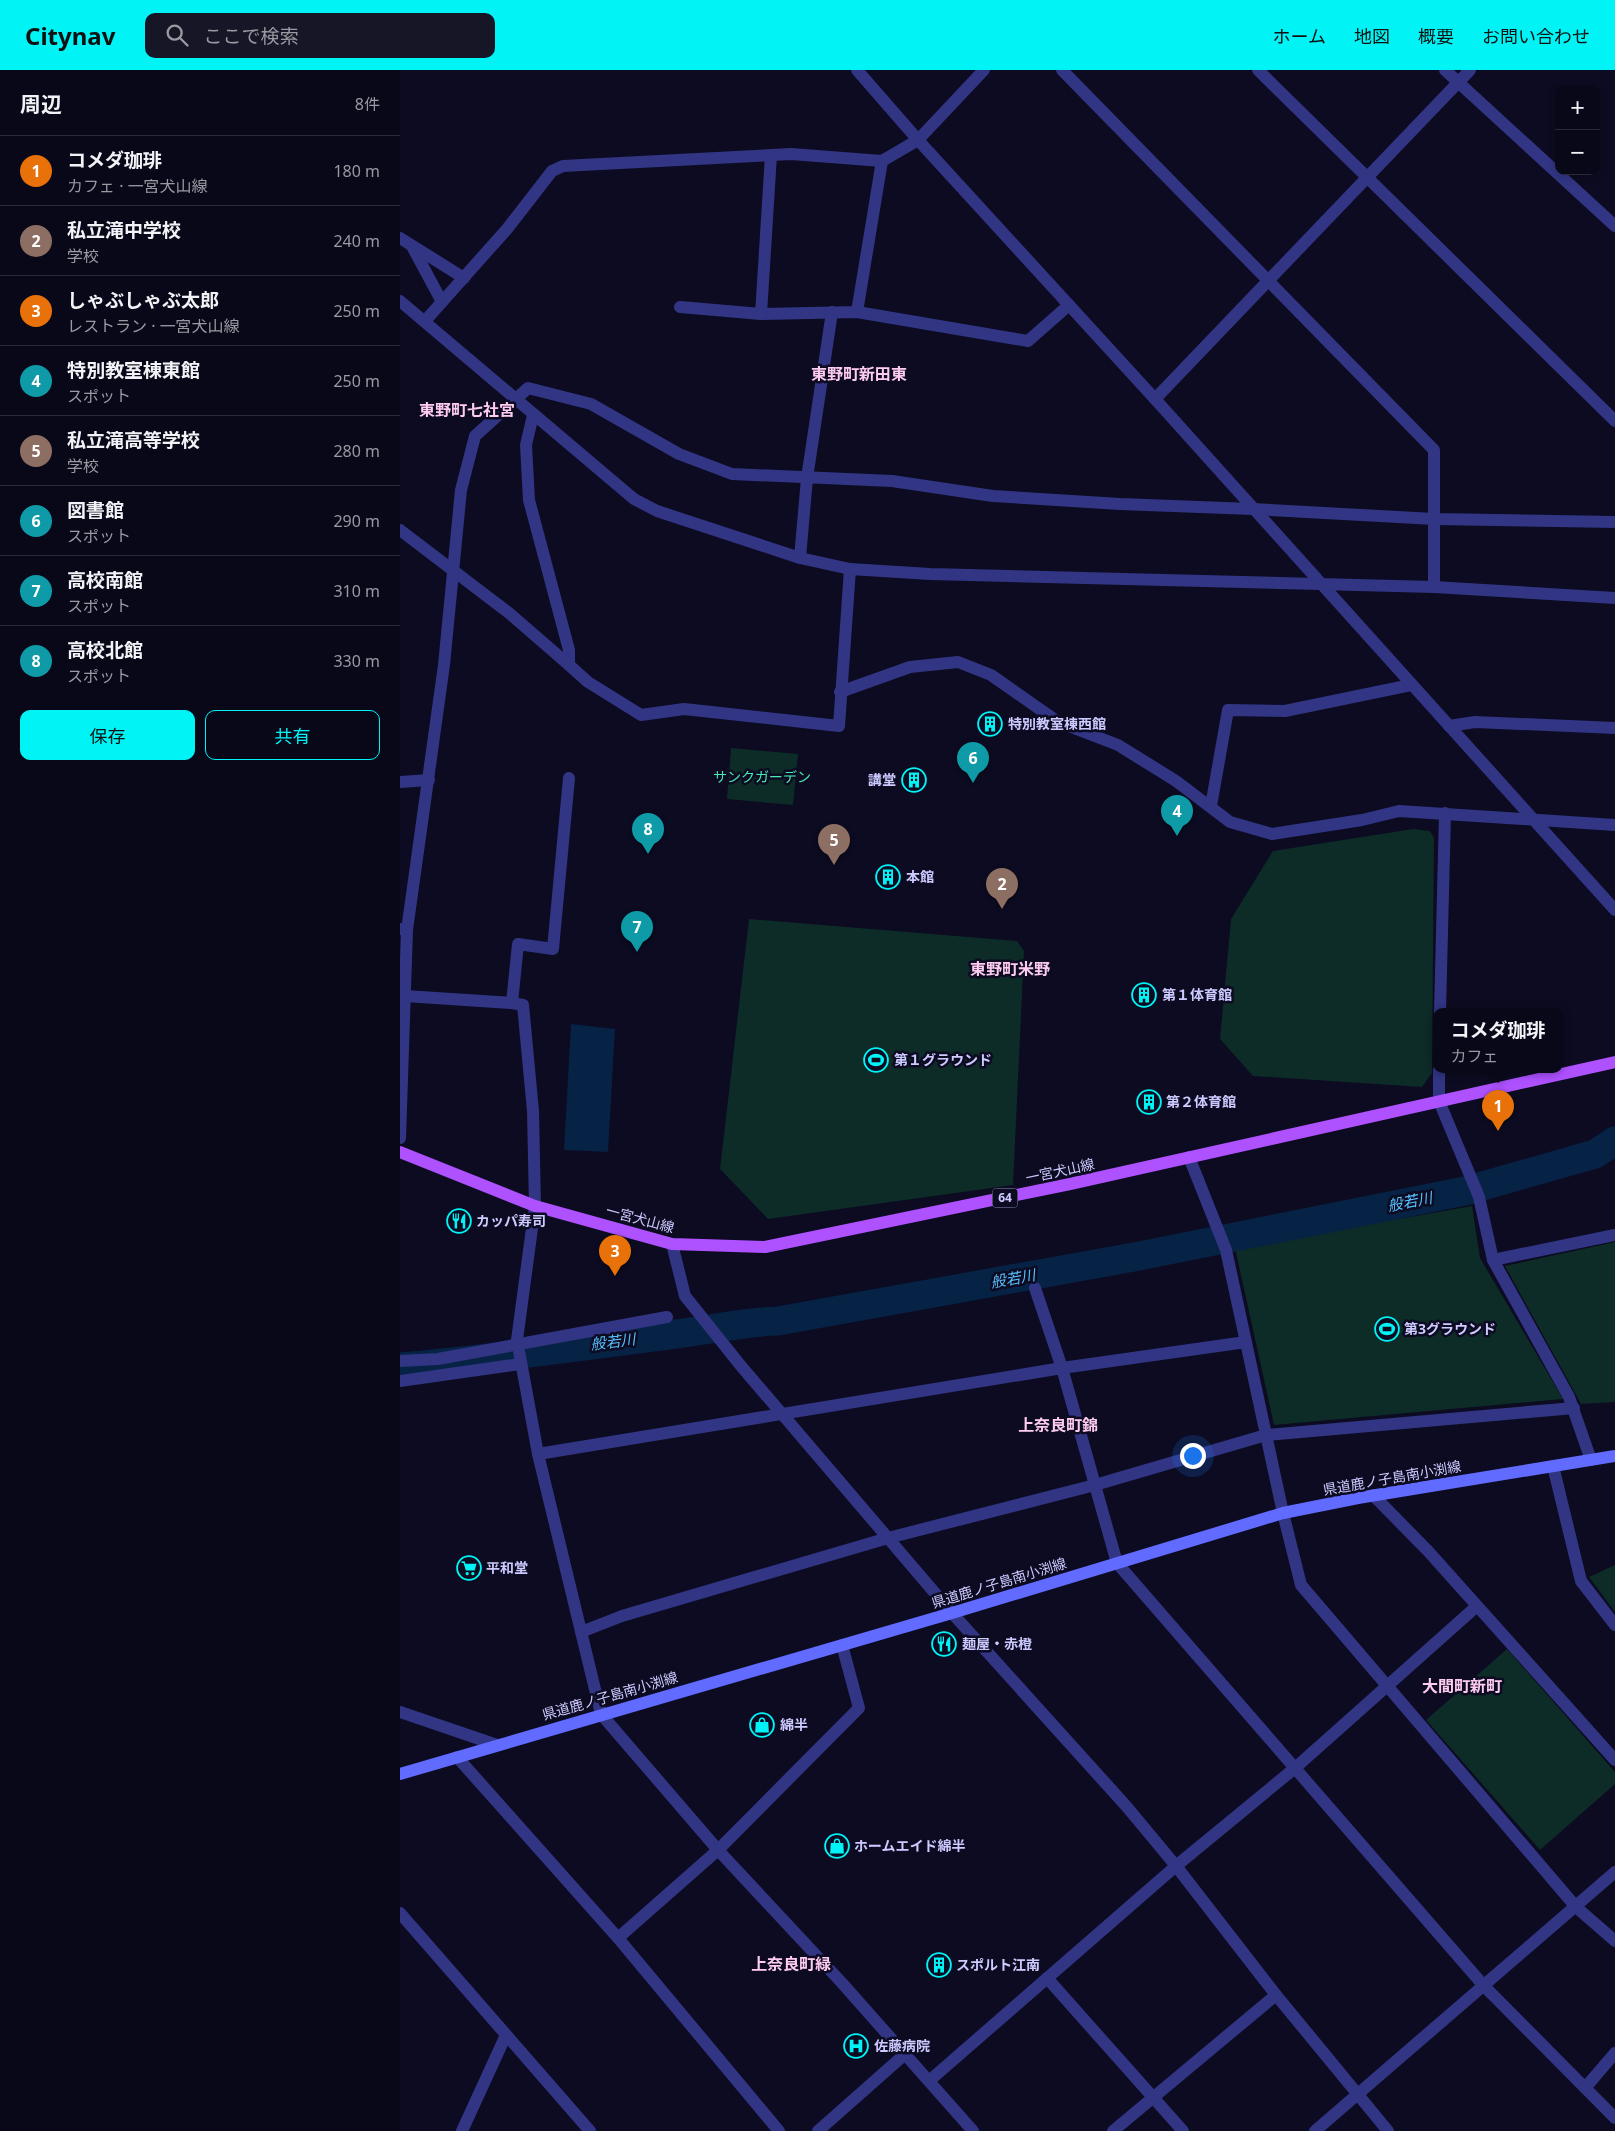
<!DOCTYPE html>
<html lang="ja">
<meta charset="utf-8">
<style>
:root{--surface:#090819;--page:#171626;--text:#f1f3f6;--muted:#999aa2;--line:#292938;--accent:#00f3f5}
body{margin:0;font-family:"Noto Sans","Noto Sans JP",sans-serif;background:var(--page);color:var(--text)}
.controls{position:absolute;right:15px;top:15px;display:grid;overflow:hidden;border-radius:10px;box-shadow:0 2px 8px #0003}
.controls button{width:45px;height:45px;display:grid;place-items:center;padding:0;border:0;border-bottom:1px solid var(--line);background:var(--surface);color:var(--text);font:25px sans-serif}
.you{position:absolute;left:792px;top:1385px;width:18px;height:18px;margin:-12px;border:4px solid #fff;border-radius:50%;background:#1a73e8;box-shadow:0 0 0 8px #1a73e833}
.badge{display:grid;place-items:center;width:32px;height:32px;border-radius:50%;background:var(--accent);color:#fff;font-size:16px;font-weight:700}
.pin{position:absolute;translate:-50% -41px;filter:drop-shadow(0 1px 2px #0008)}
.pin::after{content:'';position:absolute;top:26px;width:18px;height:15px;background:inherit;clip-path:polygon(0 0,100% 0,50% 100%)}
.popup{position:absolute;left:1033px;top:938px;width:130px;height:65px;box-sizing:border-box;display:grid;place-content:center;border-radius:10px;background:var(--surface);filter:drop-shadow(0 1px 4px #0005);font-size:16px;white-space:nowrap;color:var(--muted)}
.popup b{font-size:19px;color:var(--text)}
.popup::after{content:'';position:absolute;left:50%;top:100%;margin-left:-10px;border:10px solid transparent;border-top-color:var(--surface)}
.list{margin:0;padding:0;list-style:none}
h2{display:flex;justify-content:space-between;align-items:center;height:65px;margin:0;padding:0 20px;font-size:21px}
h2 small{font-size:16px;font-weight:400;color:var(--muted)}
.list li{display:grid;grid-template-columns:32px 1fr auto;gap:15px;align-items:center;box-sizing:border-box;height:70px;padding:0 20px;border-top:1px solid var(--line)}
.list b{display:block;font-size:19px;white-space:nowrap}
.list p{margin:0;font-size:16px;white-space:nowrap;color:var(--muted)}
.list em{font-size:16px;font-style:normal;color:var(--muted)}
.actions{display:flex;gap:10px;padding:15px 20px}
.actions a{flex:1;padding:11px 0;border:1px solid var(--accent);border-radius:10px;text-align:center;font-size:18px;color:var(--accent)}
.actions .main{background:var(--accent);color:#111}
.icon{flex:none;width:28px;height:28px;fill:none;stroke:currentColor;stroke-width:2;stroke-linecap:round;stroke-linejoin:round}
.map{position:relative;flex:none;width:1215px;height:2061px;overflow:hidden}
header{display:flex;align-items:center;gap:30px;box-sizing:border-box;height:70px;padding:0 25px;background:var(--accent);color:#111}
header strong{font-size:24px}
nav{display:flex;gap:28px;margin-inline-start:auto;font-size:18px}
.search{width:350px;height:45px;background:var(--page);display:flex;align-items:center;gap:12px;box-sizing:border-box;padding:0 18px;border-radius:10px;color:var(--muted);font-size:19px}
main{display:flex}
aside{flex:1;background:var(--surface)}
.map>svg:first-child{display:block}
.green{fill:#0d2b27}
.water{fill:#062244}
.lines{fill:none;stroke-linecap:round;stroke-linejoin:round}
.river{stroke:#062244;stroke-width:29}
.minor{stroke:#313584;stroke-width:12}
.tertiary{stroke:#313584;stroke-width:12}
.secondary{stroke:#616bff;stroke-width:12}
.primary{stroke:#ae51ff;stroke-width:12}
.labels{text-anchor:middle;stroke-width:5;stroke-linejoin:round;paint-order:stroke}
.shield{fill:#0c0b21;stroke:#9291bc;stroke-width:1}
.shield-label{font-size:12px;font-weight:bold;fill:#cccaff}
.poi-label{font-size:14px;font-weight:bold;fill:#cccaff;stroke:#0c0b21;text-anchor:start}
.park-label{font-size:14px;fill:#4beab4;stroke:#0c0b21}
.street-label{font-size:14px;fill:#cccaff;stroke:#0c0b21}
.water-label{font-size:15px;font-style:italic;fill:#58c1ff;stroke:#0c0b21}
.quarter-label{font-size:16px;font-weight:bold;fill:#ffccf1;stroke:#0c0b21}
</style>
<header>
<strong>Citynav</strong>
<div class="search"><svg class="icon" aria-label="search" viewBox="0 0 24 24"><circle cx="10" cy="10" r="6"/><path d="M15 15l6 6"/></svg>ここで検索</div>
<nav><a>ホーム</a><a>地図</a><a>概要</a><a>お問い合わせ</a></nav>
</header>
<main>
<aside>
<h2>周辺<small>8件</small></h2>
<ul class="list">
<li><span class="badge" style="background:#e8710a">1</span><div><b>コメダ珈琲</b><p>カフェ · 一宮犬山線</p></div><em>180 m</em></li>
<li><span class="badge" style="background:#8d6e63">2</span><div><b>私立滝中学校</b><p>学校</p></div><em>240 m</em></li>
<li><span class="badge" style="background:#e8710a">3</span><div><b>しゃぶしゃぶ太郎</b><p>レストラン · 一宮犬山線</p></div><em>250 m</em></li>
<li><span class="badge" style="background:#0f9aa8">4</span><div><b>特別教室棟東館</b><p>スポット</p></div><em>250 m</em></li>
<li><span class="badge" style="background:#8d6e63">5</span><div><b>私立滝高等学校</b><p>学校</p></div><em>280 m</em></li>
<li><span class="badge" style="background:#0f9aa8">6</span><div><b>図書館</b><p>スポット</p></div><em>290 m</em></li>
<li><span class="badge" style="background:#0f9aa8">7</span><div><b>高校南館</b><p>スポット</p></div><em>310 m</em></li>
<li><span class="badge" style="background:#0f9aa8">8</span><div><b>高校北館</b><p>スポット</p></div><em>330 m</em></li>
</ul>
<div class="actions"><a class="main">保存</a><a>共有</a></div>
</aside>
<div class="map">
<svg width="1215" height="2061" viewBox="0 0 1215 2061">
<rect width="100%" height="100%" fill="#0c0b21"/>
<g class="green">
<path d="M 331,678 L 398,684 L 393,735 L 327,729 Z"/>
<path d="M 1013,759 L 1030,761 L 1034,768 L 1032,1003 L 1022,1017 L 853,1006 L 820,969 L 831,849 L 873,781 Z"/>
<path d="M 349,849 L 617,871 L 624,881 L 613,1115 L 368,1149 L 320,1099 Z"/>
<path d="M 1072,1136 L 1080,1188 L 1163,1329 L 874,1355 L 835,1178 Z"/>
<path d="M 1215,1172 L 1215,1332 L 1181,1334 L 1105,1196 Z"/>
<path d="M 1215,1495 L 1215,1542 L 1189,1507 Z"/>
<path d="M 1107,1579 L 1215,1702 L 1215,1714 L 1140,1780 L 1026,1650 Z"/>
</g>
<path class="water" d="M 171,954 L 215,959 L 208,1082 L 164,1080 Z"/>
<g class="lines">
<path class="river" d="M 0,1297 C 92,1289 184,1276 276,1264 C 310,1260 343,1252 378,1251 L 734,1187 L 1065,1121 L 1195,1084 L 1215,1071"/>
<g class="minor">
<path d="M 662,0 L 1034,380 L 1034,517"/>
<path d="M 858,0 L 1215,351"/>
<path d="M 1045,0 L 1215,156"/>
<path d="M 371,85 L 361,244 L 457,242 L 628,271 L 669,235"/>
<path d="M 0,168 L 64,208"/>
<path d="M 13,178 L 42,232"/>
<path d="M 280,237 L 361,244"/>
<path d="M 457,242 L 482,91"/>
<path d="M 25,251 L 107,159 L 152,101 L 163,96 L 391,84 L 482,91 L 518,70 L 584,0"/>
<path d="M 755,329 L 1070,0"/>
<path d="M 133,345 L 126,375 L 129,430 L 169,580 L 169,595 L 188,612 L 241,645 L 284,639 L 439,656 L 450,499"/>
<path d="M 0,460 L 109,543 L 169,595"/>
<path d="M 400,488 L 407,408 L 432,242"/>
<path d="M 440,622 L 510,597 L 558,592 L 591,605 L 658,652 L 718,675 L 776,711 L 830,752 L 872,764 L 962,750 L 999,741 L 1215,755"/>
<path d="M 1049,656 L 1075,652 L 1215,658"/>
<path d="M 169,708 L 153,879 L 118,874 L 112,933 L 123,935 L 133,1041 L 135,1136 L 117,1270 L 138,1384 L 201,1644 L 318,1780 L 442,1913 L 573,2061"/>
<path d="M 0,712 L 29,710"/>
<path d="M 811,736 L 828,640 L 885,641 L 1011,615"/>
<path d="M 0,859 L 7,860 L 44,595 L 61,420 L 75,366 L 128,318 L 191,334 L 279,384 L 332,404 L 492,411 L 593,426 L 720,434 L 852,439 L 1034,449 L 1215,452"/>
<path d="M 5,926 L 112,933"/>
<path d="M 1040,942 L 1045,743"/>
<path d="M 1039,1000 L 1039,1031 L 1079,1127 L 1093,1190 L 1169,1327 L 1191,1390"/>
<path d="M 0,1068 L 7,860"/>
<path d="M 789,1087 L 826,1180 L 883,1443 L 901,1515 L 1176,1837 L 1215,1871"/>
<path d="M 1093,1190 L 1215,1165"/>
<path d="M 635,1218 L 662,1298 L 717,1493 L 1084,1916 L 1215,2048"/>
<path d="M 0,1291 L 38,1289 L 267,1247"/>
<path d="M 0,1311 L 120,1294"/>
<path d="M 138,1384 L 662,1298 L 846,1272"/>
<path d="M 1153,1396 L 1181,1511 L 1215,1555"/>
<path d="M 973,1425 L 1028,1481 L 1215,1690"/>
<path d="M 181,1562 L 222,1546 L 488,1468 L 695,1415 L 866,1365 L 1174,1338"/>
<path d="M 0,1642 L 97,1675"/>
<path d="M 57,1687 L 218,1868 L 379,2061"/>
<path d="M 0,1843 L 190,2061"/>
<path d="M 218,1868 L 318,1780 L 459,1638 L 442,1575"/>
<path d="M 647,1908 L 783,2061"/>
<path d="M 529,2011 L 776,1796 L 895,1698 L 1077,1536"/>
<path d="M 1185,2018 L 1215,1983"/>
<path d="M 62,2061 L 106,1965"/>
<path d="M 418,2061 L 504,1985"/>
<path d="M 915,2061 L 1215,1802"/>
</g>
<g class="tertiary">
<path d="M 457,0 L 518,70 L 755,329 L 1215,840"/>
<path d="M 0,231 L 234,429 L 257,441 L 400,488 L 450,499 L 530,504 L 1034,517 L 1215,528"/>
<path d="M 272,1174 L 285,1226 L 341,1296 L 552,1543 L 727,1737 L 776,1796 L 876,1925 L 988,2061"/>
<path d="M 713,2061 L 876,1925"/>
</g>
<path class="secondary" d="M 0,1704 L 552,1543 L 883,1443 L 958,1428 L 1215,1386"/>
<path class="primary" d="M 0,1082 L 135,1136 L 272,1174 L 365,1177 L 670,1114 L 1215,992"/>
</g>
<defs>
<g id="building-ring" transform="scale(1.25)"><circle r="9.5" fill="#0c0b21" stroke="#00f3f5" stroke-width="1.5"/><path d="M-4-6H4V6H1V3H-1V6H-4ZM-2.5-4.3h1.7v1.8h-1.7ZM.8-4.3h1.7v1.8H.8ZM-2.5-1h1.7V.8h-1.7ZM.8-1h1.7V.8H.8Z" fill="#00f3f5"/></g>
<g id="stadium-ring" transform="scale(1.25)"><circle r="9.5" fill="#0c0b21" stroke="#00f3f5" stroke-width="1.5"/><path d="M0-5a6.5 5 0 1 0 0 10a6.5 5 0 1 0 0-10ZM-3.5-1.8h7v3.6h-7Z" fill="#00f3f5"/></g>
<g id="restaurant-ring" transform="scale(1.25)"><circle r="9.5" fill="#0c0b21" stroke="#00f3f5" stroke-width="1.5"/><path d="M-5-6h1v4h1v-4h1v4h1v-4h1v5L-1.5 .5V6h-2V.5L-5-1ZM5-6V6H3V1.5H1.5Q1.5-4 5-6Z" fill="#00f3f5"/></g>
<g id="supermarket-ring" transform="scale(1.25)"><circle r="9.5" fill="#0c0b21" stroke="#00f3f5" stroke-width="1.5"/><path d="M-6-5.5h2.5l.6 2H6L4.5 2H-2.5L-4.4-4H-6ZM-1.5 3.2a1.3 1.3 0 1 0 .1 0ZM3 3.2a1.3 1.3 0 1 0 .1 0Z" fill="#00f3f5"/></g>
<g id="shop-ring" transform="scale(1.25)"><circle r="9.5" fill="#0c0b21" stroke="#00f3f5" stroke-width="1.5"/><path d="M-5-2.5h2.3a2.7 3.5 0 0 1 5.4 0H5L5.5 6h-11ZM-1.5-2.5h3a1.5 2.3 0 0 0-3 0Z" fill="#00f3f5"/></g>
<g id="hospital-ring" transform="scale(1.25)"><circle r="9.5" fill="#0c0b21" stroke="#00f3f5" stroke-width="1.5"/><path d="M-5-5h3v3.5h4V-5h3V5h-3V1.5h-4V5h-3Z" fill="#00f3f5"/></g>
</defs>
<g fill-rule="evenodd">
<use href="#building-ring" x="590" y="654"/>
<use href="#building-ring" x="514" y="710"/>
<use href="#building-ring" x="488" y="807"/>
<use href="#building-ring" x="744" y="925"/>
<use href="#stadium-ring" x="476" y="990"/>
<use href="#building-ring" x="749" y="1032"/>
<use href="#restaurant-ring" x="59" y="1151"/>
<use href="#stadium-ring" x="987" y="1259"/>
<use href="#supermarket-ring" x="69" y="1498"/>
<use href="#restaurant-ring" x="544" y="1574"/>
<use href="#shop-ring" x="362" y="1655"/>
<use href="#shop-ring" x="437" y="1776"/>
<use href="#building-ring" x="539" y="1895"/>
<use href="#hospital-ring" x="456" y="1976"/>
</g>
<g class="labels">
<rect class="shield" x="592.5" y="1118.5" width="25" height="19" rx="4"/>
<g class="shield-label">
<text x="605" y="1132">64</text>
</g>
<g class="poi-label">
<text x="608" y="659">特別教室棟西館</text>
<text x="496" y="715" text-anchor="end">講堂</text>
<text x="506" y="812">本館</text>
<text x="762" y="930">第１体育館</text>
<text x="494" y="995">第１グラウンド</text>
<text x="766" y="1037">第２体育館</text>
<text x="76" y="1156">カッパ寿司</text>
<text x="1004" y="1264">第3グラウンド</text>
<text x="86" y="1503">平和堂</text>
<text x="562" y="1579">麺屋・赤橙</text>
<text x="380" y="1660">綿半</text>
<text x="454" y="1781">ホームエイド綿半</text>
<text x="556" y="1900">スポルト江南</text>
<text x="474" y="1981">佐藤病院</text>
</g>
<g class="park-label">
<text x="362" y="712">サンクガーデン</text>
</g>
<g class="street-label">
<text transform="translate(660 1101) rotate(-12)" y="5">一宮犬山線</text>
<text transform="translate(240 1149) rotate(15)" y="5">一宮犬山線</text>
<text transform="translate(992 1408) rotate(-10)" y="5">県道鹿ノ子島南小渕線</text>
<text transform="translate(599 1513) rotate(-17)" y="5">県道鹿ノ子島南小渕線</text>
<text transform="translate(210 1626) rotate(-16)" y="5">県道鹿ノ子島南小渕線</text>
</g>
<g class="water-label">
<text transform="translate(1010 1132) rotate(-11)" y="5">般若川</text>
<text transform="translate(613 1209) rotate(-10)" y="5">般若川</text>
<text transform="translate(213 1272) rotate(-7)" y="5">般若川</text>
</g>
<g class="quarter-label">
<text x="459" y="310">東野町新田東</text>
<text x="67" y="346">東野町七社宮</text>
<text x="610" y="905">東野町米野</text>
<text x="658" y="1361">上奈良町錦</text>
<text x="1062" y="1622">大間町新町</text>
<text x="391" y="1900">上奈良町緑</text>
</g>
</g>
</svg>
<div class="controls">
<button>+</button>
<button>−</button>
</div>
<div class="you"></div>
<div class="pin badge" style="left:1098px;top:1061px;background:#e8710a">1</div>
<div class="popup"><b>コメダ珈琲</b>カフェ</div>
<div class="pin badge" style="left:602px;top:839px;background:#8d6e63">2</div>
<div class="pin badge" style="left:215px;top:1206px;background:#e8710a">3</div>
<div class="pin badge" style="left:777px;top:766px;background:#0f9aa8">4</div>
<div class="pin badge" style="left:434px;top:795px;background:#8d6e63">5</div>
<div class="pin badge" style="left:573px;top:713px;background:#0f9aa8">6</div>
<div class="pin badge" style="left:237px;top:882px;background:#0f9aa8">7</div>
<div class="pin badge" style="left:248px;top:784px;background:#0f9aa8">8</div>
</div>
</main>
